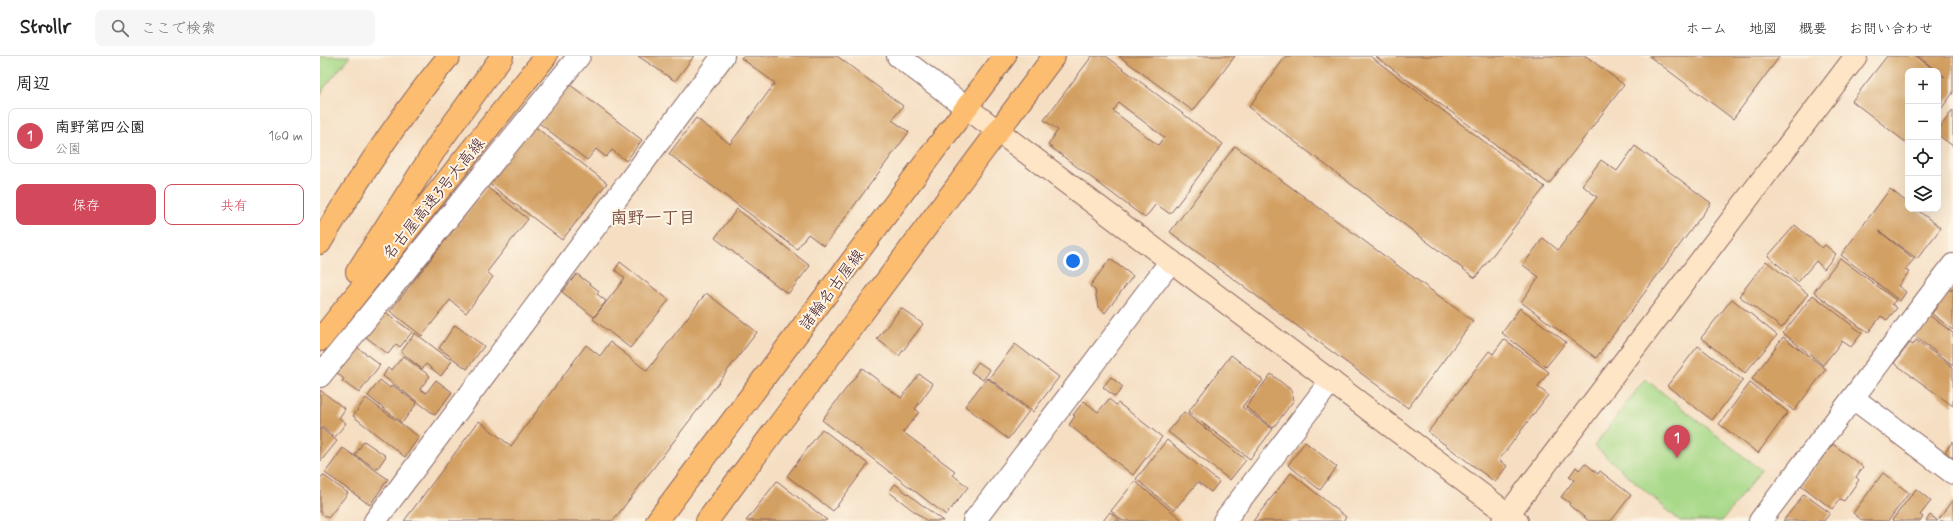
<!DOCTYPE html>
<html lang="ja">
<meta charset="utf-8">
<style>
:root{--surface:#fff;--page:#f6f6f6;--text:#222;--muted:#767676;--line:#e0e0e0;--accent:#d1495b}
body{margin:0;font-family:Mynerve,"Klee One",sans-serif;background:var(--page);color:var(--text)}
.controls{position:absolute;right:12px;top:12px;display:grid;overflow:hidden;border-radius:8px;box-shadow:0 4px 16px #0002}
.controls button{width:36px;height:36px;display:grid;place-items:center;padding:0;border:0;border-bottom:1px solid var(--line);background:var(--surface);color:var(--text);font:20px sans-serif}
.you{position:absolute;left:753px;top:205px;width:14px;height:14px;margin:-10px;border:3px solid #fff;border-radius:50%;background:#1a73e8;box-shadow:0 0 0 6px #1a73e833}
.badge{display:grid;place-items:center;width:26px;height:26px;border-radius:50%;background:var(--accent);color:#fff;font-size:13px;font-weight:700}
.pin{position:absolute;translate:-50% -33px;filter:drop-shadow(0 1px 2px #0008)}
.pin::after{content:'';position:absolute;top:21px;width:14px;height:12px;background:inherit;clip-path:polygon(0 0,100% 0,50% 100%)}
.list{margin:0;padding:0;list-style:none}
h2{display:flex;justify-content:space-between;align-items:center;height:52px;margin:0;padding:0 16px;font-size:17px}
h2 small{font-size:13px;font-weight:400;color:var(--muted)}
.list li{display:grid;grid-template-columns:26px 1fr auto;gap:12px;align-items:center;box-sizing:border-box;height:56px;margin:0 8px 8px;padding:0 8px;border:1px solid var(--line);border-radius:8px}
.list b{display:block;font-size:15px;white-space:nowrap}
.list p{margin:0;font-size:13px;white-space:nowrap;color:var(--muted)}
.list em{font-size:13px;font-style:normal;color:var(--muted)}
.actions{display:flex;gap:8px;padding:12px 16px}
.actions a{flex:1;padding:9px 0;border:1px solid var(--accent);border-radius:8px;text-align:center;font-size:14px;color:var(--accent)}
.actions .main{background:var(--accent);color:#fff}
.icon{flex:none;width:22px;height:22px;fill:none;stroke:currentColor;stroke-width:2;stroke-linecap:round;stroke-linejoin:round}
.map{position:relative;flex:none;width:1633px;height:465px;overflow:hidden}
header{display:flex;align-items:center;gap:24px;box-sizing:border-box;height:56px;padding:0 20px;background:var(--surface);border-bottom:1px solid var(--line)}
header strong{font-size:19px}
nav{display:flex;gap:22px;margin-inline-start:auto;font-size:14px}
.search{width:280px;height:36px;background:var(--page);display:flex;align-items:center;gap:10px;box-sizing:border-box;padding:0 14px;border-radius:8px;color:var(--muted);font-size:15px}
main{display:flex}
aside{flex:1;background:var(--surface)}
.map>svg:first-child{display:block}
.green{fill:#a7d988;stroke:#787c5a}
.building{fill:#d3a063;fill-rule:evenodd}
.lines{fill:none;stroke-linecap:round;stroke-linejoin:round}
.street-casing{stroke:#866260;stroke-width:24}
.secondary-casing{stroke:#866260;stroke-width:24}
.primary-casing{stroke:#866260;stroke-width:24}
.highway-casing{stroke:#866260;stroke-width:24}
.street{stroke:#fff;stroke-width:22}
.secondary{stroke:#fee5c5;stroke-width:22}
.primary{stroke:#fcbd6f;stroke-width:22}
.highway{stroke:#fcbd6f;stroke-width:22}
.labels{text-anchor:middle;stroke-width:4;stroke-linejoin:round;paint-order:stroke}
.street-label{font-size:16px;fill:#4a1f2b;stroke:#fcf5e5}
.neighbourhood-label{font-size:17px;font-weight:bold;fill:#7a4c3f;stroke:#fcf5e5}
</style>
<header>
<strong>Strollr</strong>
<div class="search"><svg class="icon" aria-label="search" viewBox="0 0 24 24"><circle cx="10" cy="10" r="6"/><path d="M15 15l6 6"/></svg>ここで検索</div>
<nav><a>ホーム</a><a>地図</a><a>概要</a><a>お問い合わせ</a></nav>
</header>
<main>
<aside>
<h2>周辺<small></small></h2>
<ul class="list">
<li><span class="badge">1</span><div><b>南野第四公園</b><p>公園</p></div><em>160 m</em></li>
</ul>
<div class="actions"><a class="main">保存</a><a>共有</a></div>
</aside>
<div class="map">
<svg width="1633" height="465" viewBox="0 0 1633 465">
<rect width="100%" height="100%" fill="#fcf5e5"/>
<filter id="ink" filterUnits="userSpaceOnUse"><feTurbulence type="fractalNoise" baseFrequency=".025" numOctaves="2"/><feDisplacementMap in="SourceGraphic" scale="8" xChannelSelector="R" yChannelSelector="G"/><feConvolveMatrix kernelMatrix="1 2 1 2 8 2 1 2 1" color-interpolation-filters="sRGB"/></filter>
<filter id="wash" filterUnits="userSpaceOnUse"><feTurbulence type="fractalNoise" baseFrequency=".012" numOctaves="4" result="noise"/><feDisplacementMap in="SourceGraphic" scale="16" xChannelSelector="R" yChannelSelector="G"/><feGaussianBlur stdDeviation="0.9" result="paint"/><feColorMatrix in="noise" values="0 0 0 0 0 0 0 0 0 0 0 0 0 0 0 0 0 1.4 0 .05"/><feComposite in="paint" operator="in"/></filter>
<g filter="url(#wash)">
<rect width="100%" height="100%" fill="#f5dec2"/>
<g class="green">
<path d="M 0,0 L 30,0 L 4,32 L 0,40 Z"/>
<path d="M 1325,323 L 1441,414 L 1402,465 L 1360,465 L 1274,390 Z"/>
</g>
<g id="blocks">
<g class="building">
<path d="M 318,0 L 374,0 L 355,25 Z"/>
<path d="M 423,0 L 517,0 L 583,50 L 572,64 L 589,76 L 504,190 L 488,178 L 477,193 L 349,98 L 376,62 L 410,88 L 455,27 L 421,2 Z"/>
<path d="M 772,0 L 786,0 L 903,88 L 850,158 L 836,148 L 825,162 L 728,89 L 738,74 L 724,64 ZM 799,47 L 844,81 L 838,89 L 793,55 Z"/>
<path d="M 799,0 L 915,0 L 873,55 Z"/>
<path d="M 966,0 L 1050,0 L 1225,131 L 1155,222 L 929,51 Z"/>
<path d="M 1055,0 L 1266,0 L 1304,29 L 1229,128 Z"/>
<path d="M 1329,0 L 1460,0 L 1413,63 Z"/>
<path d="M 1567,0 L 1596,0 L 1616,15 L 1588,15 L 1588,88 L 1532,45 Z"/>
<path d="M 1597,0 L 1633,0 L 1633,37 L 1618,57 L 1618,17 L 1625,21 Z"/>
<path d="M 249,28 L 322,84 L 306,105 L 292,94 L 286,101 L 276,93 L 267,104 L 219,67 Z"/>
<path d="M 1633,54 L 1633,90 L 1618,79 L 1618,74 Z"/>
<path d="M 213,69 L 287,127 L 242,184 L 168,127 Z"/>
<path d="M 915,90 L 1153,265 L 1088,352 L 850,176 Z"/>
<path d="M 1315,90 L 1391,147 L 1276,302 L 1201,246 L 1219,221 L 1203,209 L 1223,182 L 1238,194 L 1277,141 L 1262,129 L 1281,104 L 1297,115 Z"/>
<path d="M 167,131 L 208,163 L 167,216 L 173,221 L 146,257 L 130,244 L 102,280 L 70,255 Z"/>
<path d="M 1570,133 L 1588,147 L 1588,153 L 1596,153 L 1621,172 L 1597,203 L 1559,175 L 1594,203 L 1585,214 L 1589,216 L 1578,230 L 1586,236 L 1580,245 L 1521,199 Z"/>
<path d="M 417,153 L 490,210 L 468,238 L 395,182 Z"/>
<path d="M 1475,169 L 1502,192 L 1505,189 L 1516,198 L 1504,213 L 1496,205 L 1478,226 L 1448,200 Z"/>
<path d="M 1520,202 L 1576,244 L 1572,248 L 1577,252 L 1567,264 L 1561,260 L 1548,277 L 1494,236 Z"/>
<path d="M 790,203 L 813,220 L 785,257 L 778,251 L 775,234 L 770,230 Z"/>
<path d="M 1446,205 L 1488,238 L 1462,272 L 1419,240 Z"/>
<path d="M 300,206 L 349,244 L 310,292 L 273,263 L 305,222 L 295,214 Z"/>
<path d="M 257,218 L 279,235 L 277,238 L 286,245 L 274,261 L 242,236 Z"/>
<path d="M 1633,231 L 1633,274 L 1612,258 L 1628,233 L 1631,235 Z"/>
<path d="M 386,237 L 437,276 L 293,465 L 84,465 L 159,365 L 191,390 L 266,289 L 280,300 L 290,286 L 327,315 Z"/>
<path d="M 1493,239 L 1542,277 L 1531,291 L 1522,285 L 1503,309 L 1463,277 Z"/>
<path d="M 1412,243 L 1457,279 L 1425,317 L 1381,282 Z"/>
<path d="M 581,252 L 603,268 L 579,300 L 557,283 Z"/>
<path d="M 1200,252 L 1246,286 L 1226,311 L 1182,277 Z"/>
<path d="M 65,256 L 92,276 L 80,291 L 76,288 L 68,298 L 46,281 Z"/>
<path d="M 1609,259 L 1633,277 L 1633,309 L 1593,279 Z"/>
<path d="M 135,269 L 164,290 L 147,313 L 119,292 Z"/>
<path d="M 95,277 L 132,305 L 121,320 L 106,308 L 102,313 L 81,296 Z"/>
<path d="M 1463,281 L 1506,313 L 1474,355 L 1432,323 Z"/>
<path d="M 1184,283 L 1229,316 L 1218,331 L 1228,339 L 1179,404 L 1187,410 L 1175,426 L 1108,376 L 1169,295 L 1173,298 Z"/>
<path d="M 1596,284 L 1633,311 L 1633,350 L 1574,307 L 1590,287 L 1593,289 Z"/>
<path d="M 695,288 L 739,321 L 713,356 L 669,322 Z"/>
<path d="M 1378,290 L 1423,324 L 1392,364 L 1347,330 Z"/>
<path d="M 37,291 L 60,309 L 39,337 L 22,325 L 24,323 L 17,317 Z"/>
<path d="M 911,299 L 943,324 L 922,351 L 953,373 L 930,403 L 868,356 Z"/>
<path d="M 83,300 L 110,320 L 100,333 L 106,337 L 116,324 L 132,336 L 115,359 L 63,320 L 68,312 L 72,314 Z"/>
<path d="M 658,306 L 670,314 L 663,324 L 651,316 Z"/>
<path d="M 542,312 L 581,342 L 599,318 L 613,328 L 595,353 L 599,356 L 583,376 L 635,415 L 633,419 L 648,431 L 626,459 L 502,364 Z"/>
<path d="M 951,318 L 971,334 L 974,344 L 953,372 L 926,351 Z"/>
<path d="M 791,321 L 803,331 L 795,341 L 783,331 Z"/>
<path d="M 667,322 L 709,355 L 688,383 L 645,350 Z"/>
<path d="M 60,324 L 70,332 L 72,329 L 97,347 L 82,367 L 48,340 Z"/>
<path d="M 1430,327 L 1468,356 L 1438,397 L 1399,368 Z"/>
<path d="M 0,334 L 25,353 L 19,362 L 26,367 L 15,381 L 0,370 Z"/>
<path d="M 46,342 L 99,381 L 85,401 L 33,360 Z"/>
<path d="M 789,343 L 796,349 L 798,347 L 842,381 L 813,419 L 749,369 L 755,360 L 753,359 L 764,345 L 778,356 Z"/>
<path d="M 864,356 L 926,404 L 910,424 L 848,376 Z"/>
<path d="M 0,372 L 17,385 L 1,405 L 0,404 Z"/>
<path d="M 502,373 L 548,408 L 513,455 L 467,420 Z"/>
<path d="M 847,384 L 899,426 L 891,436 L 878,426 L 854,454 L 816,423 Z"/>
<path d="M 44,385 L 66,400 L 57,413 L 35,399 Z"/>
<path d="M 1633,385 L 1633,402 L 1625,396 Z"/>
<path d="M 985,386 L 1017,411 L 1000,434 L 968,409 Z"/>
<path d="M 1513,388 L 1543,411 L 1536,421 L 1539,424 L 1524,445 L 1520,443 L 1512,453 L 1481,429 Z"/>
<path d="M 23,392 L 68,423 L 50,449 L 5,417 Z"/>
<path d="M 1265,407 L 1278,418 L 1280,415 L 1311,439 L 1291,465 L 1269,465 L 1249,449 L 1250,447 L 1241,441 L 1254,424 L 1249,421 L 1256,411 L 1259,414 Z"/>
<path d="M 971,417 L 1026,461 L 1023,465 L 933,465 Z"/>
<path d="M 1563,417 L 1589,437 L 1568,465 L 1543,465 L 1533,457 Z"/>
<path d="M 3,419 L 28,437 L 8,462 L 0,456 L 0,423 Z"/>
<path d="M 457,425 L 507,464 L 505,465 L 426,465 Z"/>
<path d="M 815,425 L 861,463 L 859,465 L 803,465 L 791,455 Z"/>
<path d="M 575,428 L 623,465 L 607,465 L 569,436 Z"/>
<path d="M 1596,433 L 1611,445 L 1600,459 L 1603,461 L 1600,465 L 1573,465 L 1572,464 Z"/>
<path d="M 1484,438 L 1510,457 L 1504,465 L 1463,465 Z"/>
<path d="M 1633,443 L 1633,465 L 1621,465 L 1619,463 Z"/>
<path d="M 790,456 L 800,465 L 783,465 Z"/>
<path d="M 1610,459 L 1618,465 L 1606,465 Z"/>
</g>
</g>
</g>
<g filter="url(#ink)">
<use href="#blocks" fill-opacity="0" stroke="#866260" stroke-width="1"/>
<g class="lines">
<g class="street-casing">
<g id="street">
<path d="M 578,0 L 647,52"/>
<path d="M 0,320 L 259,0"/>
<path d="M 1533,342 L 1633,417"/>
<path d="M 55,465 L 403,0"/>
<path d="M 654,465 L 851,205"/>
<path d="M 904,465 L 1011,325"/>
<path d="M 1440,465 L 1633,209"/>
</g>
</g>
<g class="secondary-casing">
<g id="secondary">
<path d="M 647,52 L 1197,465"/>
<path d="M 1183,465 L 1536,0"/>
</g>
</g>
<g class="primary-casing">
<g id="primary">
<path d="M 337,465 L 685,0"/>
<path d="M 387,465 L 734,0"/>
</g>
</g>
<g class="highway-casing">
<g id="highway">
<path d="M 0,187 C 39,122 80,59 129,0"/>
<path d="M 37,216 L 120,86 L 182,0"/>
<path d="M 0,284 L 226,0"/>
</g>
</g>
<use href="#street" class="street"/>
<use href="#secondary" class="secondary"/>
<use href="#primary" class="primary"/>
<use href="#highway" class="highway"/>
</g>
</g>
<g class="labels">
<g class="street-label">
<text transform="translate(113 142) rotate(-51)" y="6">名古屋高速3号大高線</text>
<text transform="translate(511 233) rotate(-53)" y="6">諸輪名古屋線</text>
</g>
<g class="neighbourhood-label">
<text x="333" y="167">南野一丁目</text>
</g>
</g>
</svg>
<div class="controls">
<button>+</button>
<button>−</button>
<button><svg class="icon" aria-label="locate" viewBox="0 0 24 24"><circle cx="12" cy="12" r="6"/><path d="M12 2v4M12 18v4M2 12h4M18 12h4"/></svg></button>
<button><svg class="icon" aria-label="layers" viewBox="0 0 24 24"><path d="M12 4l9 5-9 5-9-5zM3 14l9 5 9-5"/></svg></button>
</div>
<div class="you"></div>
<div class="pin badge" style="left:1357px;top:402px">1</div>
</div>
</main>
